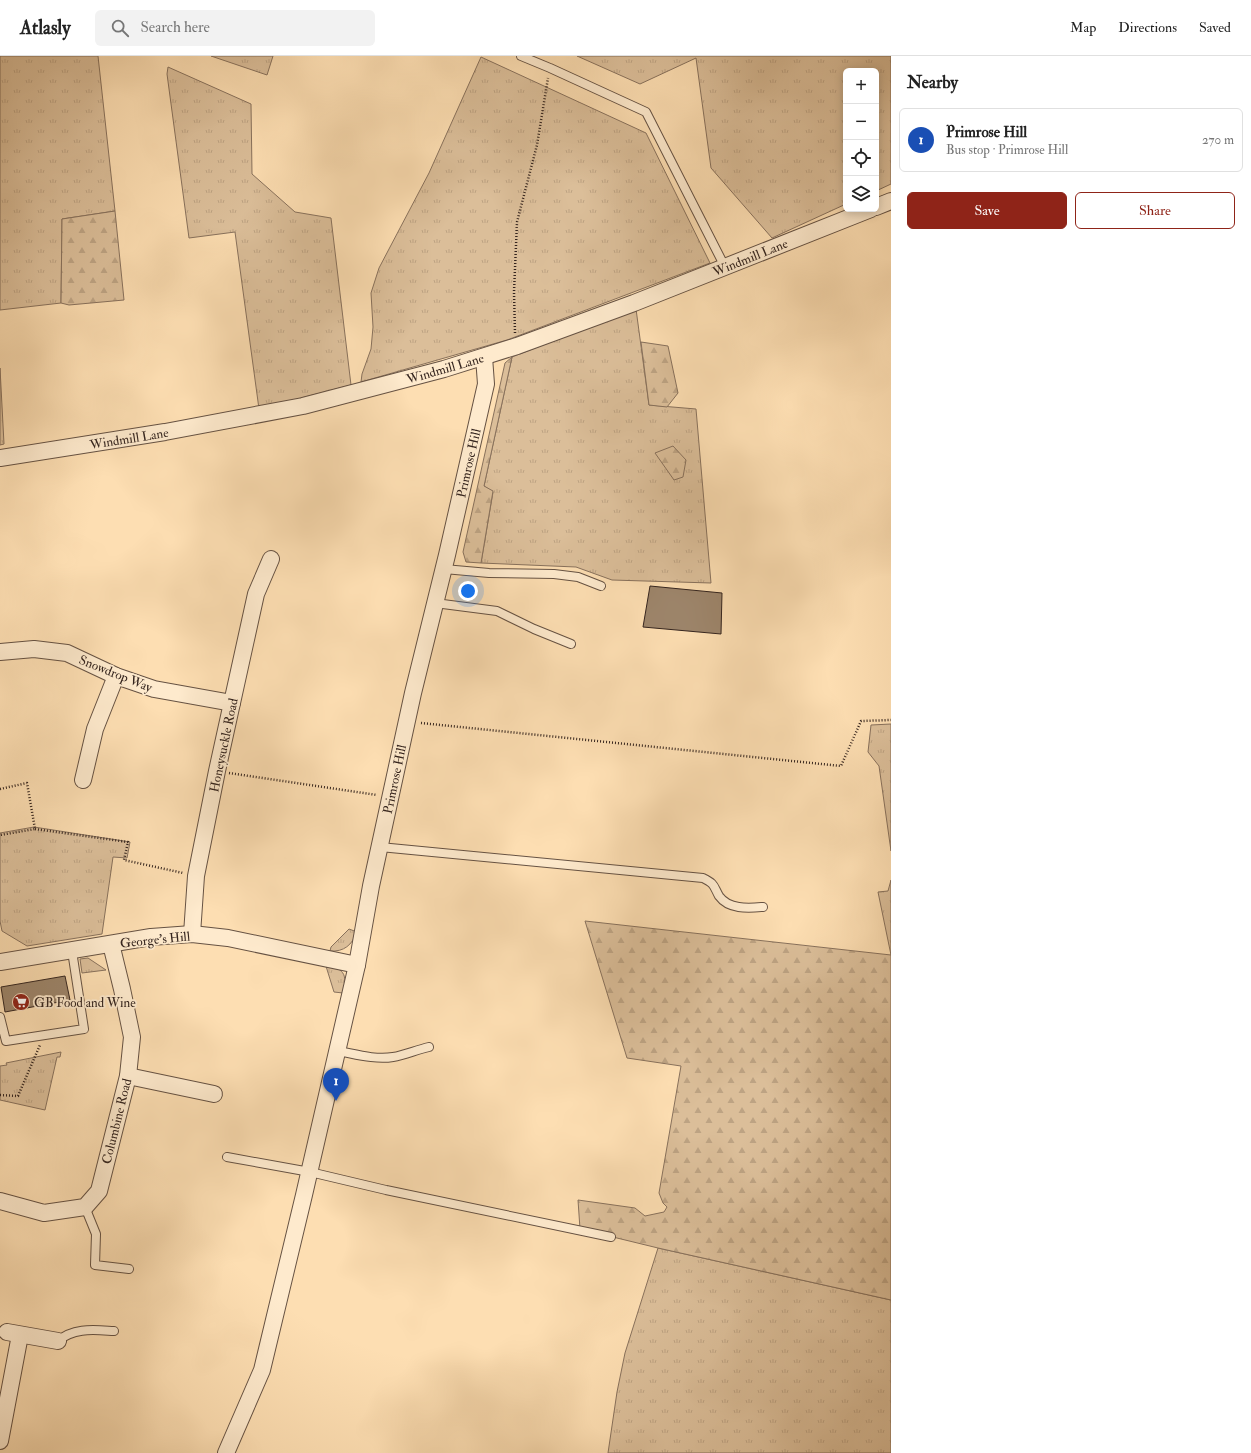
<!DOCTYPE html>
<meta charset="utf-8">
<style>
:root{--surface:#fff;--page:#f2f2f2;--text:#222;--muted:#767676;--line:#e0e0e0;--accent:#8f2418}
body{margin:0;font-family:"IM FELL Double Pica",serif;background:var(--page);color:var(--text)}
.controls{position:absolute;right:12px;top:12px;display:grid;overflow:hidden;border-radius:6px;box-shadow:0 2px 10px #0003}
.controls button{width:36px;height:36px;display:grid;place-items:center;padding:0;border:0;border-bottom:1px solid var(--line);background:var(--surface);color:var(--text);font:20px sans-serif}
.you{position:absolute;left:468px;top:535px;width:14px;height:14px;margin:-10px;border:3px solid #fff;border-radius:50%;background:#1a73e8;box-shadow:0 0 0 6px #1a73e833}
.badge{display:grid;place-items:center;width:26px;height:26px;border-radius:50%;background:var(--accent);color:#fff;font-size:13px;font-weight:700}
.pin{position:absolute;translate:-50% -33px;filter:drop-shadow(0 1px 2px #0008)}
.pin::after{content:'';position:absolute;top:21px;width:14px;height:12px;background:inherit;clip-path:polygon(0 0,100% 0,50% 100%)}
.list{margin:0;padding:0;list-style:none}
h2{display:flex;justify-content:space-between;align-items:center;height:52px;margin:0;padding:0 16px;font-size:17px}
h2 small{font-size:13px;font-weight:400;color:var(--muted)}
.list li{display:grid;grid-template-columns:26px 1fr auto;gap:12px;align-items:center;box-sizing:border-box;height:64px;margin:0 8px 8px;padding:0 8px;border:1px solid var(--line);border-radius:6px}
.list b{display:block;font-size:15px;white-space:nowrap}
.list p{margin:0;font-size:13px;white-space:nowrap;color:var(--muted)}
.list em{font-size:13px;font-style:normal;color:var(--muted)}
.actions{display:flex;gap:8px;padding:12px 16px}
.actions a{flex:1;padding:9px 0;border:1px solid var(--accent);border-radius:6px;text-align:center;font-size:14px;color:var(--accent)}
.actions .main{background:var(--accent);color:#fff}
.icon{flex:none;width:22px;height:22px;fill:none;stroke:currentColor;stroke-width:2;stroke-linecap:round;stroke-linejoin:round}
.map{position:relative;flex:none;width:891px;height:1397px;overflow:hidden}
header{display:flex;align-items:center;gap:24px;box-sizing:border-box;height:56px;padding:0 20px;background:var(--surface);border-bottom:1px solid var(--line)}
header strong{font-size:19px}
nav{display:flex;gap:22px;margin-inline-start:auto;font-size:14px}
.search{width:280px;height:36px;background:var(--page);display:flex;align-items:center;gap:10px;box-sizing:border-box;padding:0 14px;border-radius:6px;color:var(--muted);font-size:15px}
main{display:flex}
aside{flex:1;background:var(--surface)}
.map>svg:first-child{display:block}
.grass{fill:url(#grass-tufts);stroke:#88715c}
.forest{fill:url(#forest-firs);stroke:#88715c}
.building{fill:#9d856b;stroke:#34241e}
.lines{fill:none;stroke-linecap:round;stroke-linejoin:round}
.service-casing{stroke:#665243;stroke-width:10}
.minor-casing{stroke:#665243;stroke-width:18}
.path{stroke:#34241e;stroke-width:2.5;stroke-dasharray:1 2;stroke-linecap:butt}
.service{stroke:#feeacd;stroke-width:8}
.minor{stroke:#feeacd;stroke-width:16}
.labels{text-anchor:middle;stroke-width:3.5;stroke-linejoin:round;paint-order:stroke}
.street-label{font-size:13px;fill:#34241e;stroke:#feeacd}
.poi-label{font-size:13px;fill:#34241e;stroke:#feeacd;text-anchor:start}
</style>
<header>
<strong>Atlasly</strong>
<div class="search"><svg class="icon" aria-label="search" viewBox="0 0 24 24"><circle cx="10" cy="10" r="6"/><path d="M15 15l6 6"/></svg>Search here</div>
<nav><a>Map</a><a>Directions</a><a>Saved</a></nav>
</header>
<main>
<div class="map">
<svg width="891" height="1397" viewBox="0 0 891 1397">
<defs>
<pattern id="grass-tufts" width="24" height="20" patternUnits="userSpaceOnUse"><rect width="24" height="20" fill="#dbbe99"/><path d="M3 7l-1-3M5 7V3M7 7l1-3M15 17l-1-3M17 17v-4M19 17l1-3" fill="none" stroke="#bda383"/></pattern>
<pattern id="forest-firs" width="22" height="20" patternUnits="userSpaceOnUse"><rect width="22" height="20" fill="#dbbe99"/><path d="M5 1l3.5 6h-7zM16 11l3.5 6h-7z" fill="#bda383"/></pattern>
</defs>
<rect width="100%" height="100%" fill="#fddeb2"/>
<filter id="stains"><feTurbulence type="fractalNoise" baseFrequency=".005" numOctaves="4"/><feColorMatrix values="0 0 0 0 .2 0 0 0 0 .09 0 0 0 0 .02 0 0 0 .5 -.17"/></filter>
<radialGradient id="worn" r=".72"><stop offset=".6" stop-color="#630" stop-opacity="0"/><stop offset="1" stop-color="#630" stop-opacity=".3"/></radialGradient>
<g class="grass">
<path d="M 0,0 L 98,0 L 115,155 L 62,163 L 61,247 L 0,254 Z"/>
<path d="M 211,0 L 273,0 L 267,19 Z"/>
<path d="M 577,0 L 891,0 L 891,128 L 876,135 L 876,15 L 846,15 L 846,148 L 772,182 L 711,112 L 696,2 L 640,28 Z"/>
<path d="M 481,1 L 646,77 L 710,207 L 507,284 L 361,326 L 362,318 L 371,293 L 373,271 L 371,237 L 379,212 L 429,117 Z"/>
<path d="M 168,11 L 251,48 L 252,118 L 295,156 L 331,162 L 351,329 L 259,353 L 235,176 L 189,182 L 167,18 Z"/>
<path d="M 636,253 L 649,349 L 696,353 L 711,527 L 612,524 L 576,511 L 481,507 L 493,436 L 484,430 L 512,301 Z"/>
<path d="M 0,312 L 4,388 L 0,389 Z"/>
<path d="M 891,668 L 891,795 L 879,710 L 868,696 L 871,669 Z"/>
<path d="M 34,771 L 130,786 L 127,802 L 113,801 L 102,878 L 27,890 L 2,875 L 0,865 L 0,777 Z"/>
<path d="M 891,824 L 891,899 L 878,836 L 888,835 Z"/>
<path d="M 349,873 L 357,876 C 352,889 344,896 330,895 L 331,891 Z"/>
<path d="M 88,902 L 106,914 L 82,917 L 80,903 Z"/>
<path d="M 325,907 C 343,914 348,916 343,937 L 334,936 Z"/>
<path d="M 61,996 L 60,1001 L 57,1001 L 45,1054 L 0,1044 L 0,1010 L 7,1009 L 6,1007 Z"/>
<path d="M 658,1192 L 891,1244 L 891,1397 L 608,1397 L 617,1336 L 625,1297 Z"/>
</g>
<g class="forest">
<path d="M 115,155 L 124,244 L 69,249 L 61,247 L 62,163 Z"/>
<path d="M 641,286 L 668,290 L 678,337 L 667,351 L 649,349 Z"/>
<path d="M 512,301 L 484,430 L 493,435 L 481,507 L 466,506 L 463,496 L 505,307 Z"/>
<path d="M 673,390 L 686,404 L 683,421 L 674,424 L 655,397 Z"/>
<path d="M 585,865 L 891,899 L 891,1244 L 658,1192 L 580,1173 L 578,1144 L 635,1152 L 645,1160 L 664,1156 L 667,1151 L 663,1147 L 659,1137 L 681,1010 L 627,1002 Z"/>
</g>
<g class="building">
<path d="M 650,530 L 722,537 L 721,578 L 643,571 Z"/>
<path d="M 65,920 L 70,944 L 5,956 L 1,931 Z"/>
</g>
<g class="lines">
<g class="service-casing">
<g id="service">
<path d="M 521,0 L 550,12 L 646,56 L 725,211"/>
<path d="M 444,513 L 489,517 L 554,518 L 578,521 L 601,530"/>
<path d="M 435,547 L 497,555 L 534,573 L 571,588"/>
<path d="M 380,791 L 703,822 C 715,828 713,829 719,840 C 729,854 749,852 763,851"/>
<path d="M 0,961 L 6,985 L 84,973 L 72,895"/>
<path d="M 338,995 C 355,998 375,1004 393,1001 C 405,999 416,994 429,991"/>
<path d="M 227,1101 L 310,1116 L 386,1134 L 611,1181"/>
<path d="M 85,1151 L 96,1178 L 95,1209 L 129,1213"/>
<path d="M 58,1285 C 74,1271 95,1274 114,1275"/>
</g>
</g>
<g class="minor-casing">
<g id="minor">
<path d="M 876,151 L 891,145"/>
<path d="M 0,402 L 165,376 L 303,350 L 444,313 L 517,290 L 634,247 L 871,153"/>
<path d="M 0,596 L 34,593 L 67,597 L 116,620 L 154,633 L 232,647"/>
<path d="M 83,724 L 95,673 L 116,620"/>
<path d="M 192,878 L 196,820 L 217,715 L 256,538 L 271,503"/>
<path d="M 0,906 L 151,881 L 192,878 L 228,882 L 357,909"/>
<path d="M 128,1020 L 214,1038"/>
<path d="M 0,1145 L 44,1157 L 85,1151 L 99,1135 L 128,1020 L 132,981 L 122,933 L 111,888"/>
<path d="M 7,1276 L 58,1285"/>
<path d="M 0,1385 L 20,1279"/>
<path d="M 226,1397 L 262,1314 L 304,1139 L 357,909 L 371,830 L 413,637 L 447,499 L 486,328 L 484,301"/>
</g>
</g>
<g class="path">
<path d="M 515,277 L 514,236 L 517,166 L 537,89 L 548,22"/>
<path d="M 421,667 L 841,710 L 861,665 L 891,664"/>
<path d="M 229,717 L 377,739"/>
<path d="M 0,733 L 27,727 L 35,773 L 0,779"/>
<path d="M 35,773 L 128,786 L 124,804 L 183,817"/>
<path d="M 0,1039 L 18,1040 L 40,989"/>
</g>
<use href="#service" class="service"/>
<use href="#minor" class="minor"/>
</g>
<defs>
<g id="supermarket-disc" transform="scale(0.9)"><circle r="9.5" fill="#8f2418" stroke="#feeacd"/><path d="M-6-5.5h2.5l.6 2H6L4.5 2H-2.5L-4.4-4H-6ZM-1.5 3.2a1.3 1.3 0 1 0 .1 0ZM3 3.2a1.3 1.3 0 1 0 .1 0Z" fill="#fff"/></g>
</defs>
<g fill-rule="evenodd">
<use href="#supermarket-disc" x="21" y="946"/>
</g>
<g class="labels">
<g class="street-label">
<text transform="translate(750 201) rotate(-22)" y="5">Windmill Lane</text>
<text transform="translate(445 312) rotate(-16)" y="5">Windmill Lane</text>
<text transform="translate(129 382) rotate(-9)" y="5">Windmill Lane</text>
<text transform="translate(468 407) rotate(-77)" y="5">Primrose Hill</text>
<text transform="translate(116 617) rotate(22)" y="5">Snowdrop Way</text>
<text transform="translate(223 689) rotate(-78)" y="5">Honeysuckle Road</text>
<text transform="translate(394 723) rotate(-78)" y="5">Primrose Hill</text>
<text transform="translate(155 883) rotate(-6)" y="5">George's Hill</text>
<text transform="translate(116 1065) rotate(-76)" y="5">Columbine Road</text>
</g>
<g class="poi-label">
<text x="34" y="951">GB Food and Wine</text>
</g>
</g>
<rect width="100%" height="100%" filter="url(#stains)"/>
<rect width="100%" height="100%" fill="url(#worn)"/>
</svg>
<div class="controls">
<button>+</button>
<button>−</button>
<button><svg class="icon" aria-label="locate" viewBox="0 0 24 24"><circle cx="12" cy="12" r="6"/><path d="M12 2v4M12 18v4M2 12h4M18 12h4"/></svg></button>
<button><svg class="icon" aria-label="layers" viewBox="0 0 24 24"><path d="M12 4l9 5-9 5-9-5zM3 14l9 5 9-5"/></svg></button>
</div>
<div class="you"></div>
<div class="pin badge" style="left:336px;top:1045px;background:#1a4fb4">1</div>
</div>
<aside>
<h2>Nearby<small></small></h2>
<ul class="list">
<li><span class="badge" style="background:#1a4fb4">1</span><div><b>Primrose Hill</b><p>Bus stop · Primrose Hill</p></div><em>270 m</em></li>
</ul>
<div class="actions"><a class="main">Save</a><a>Share</a></div>
</aside>
</main>
